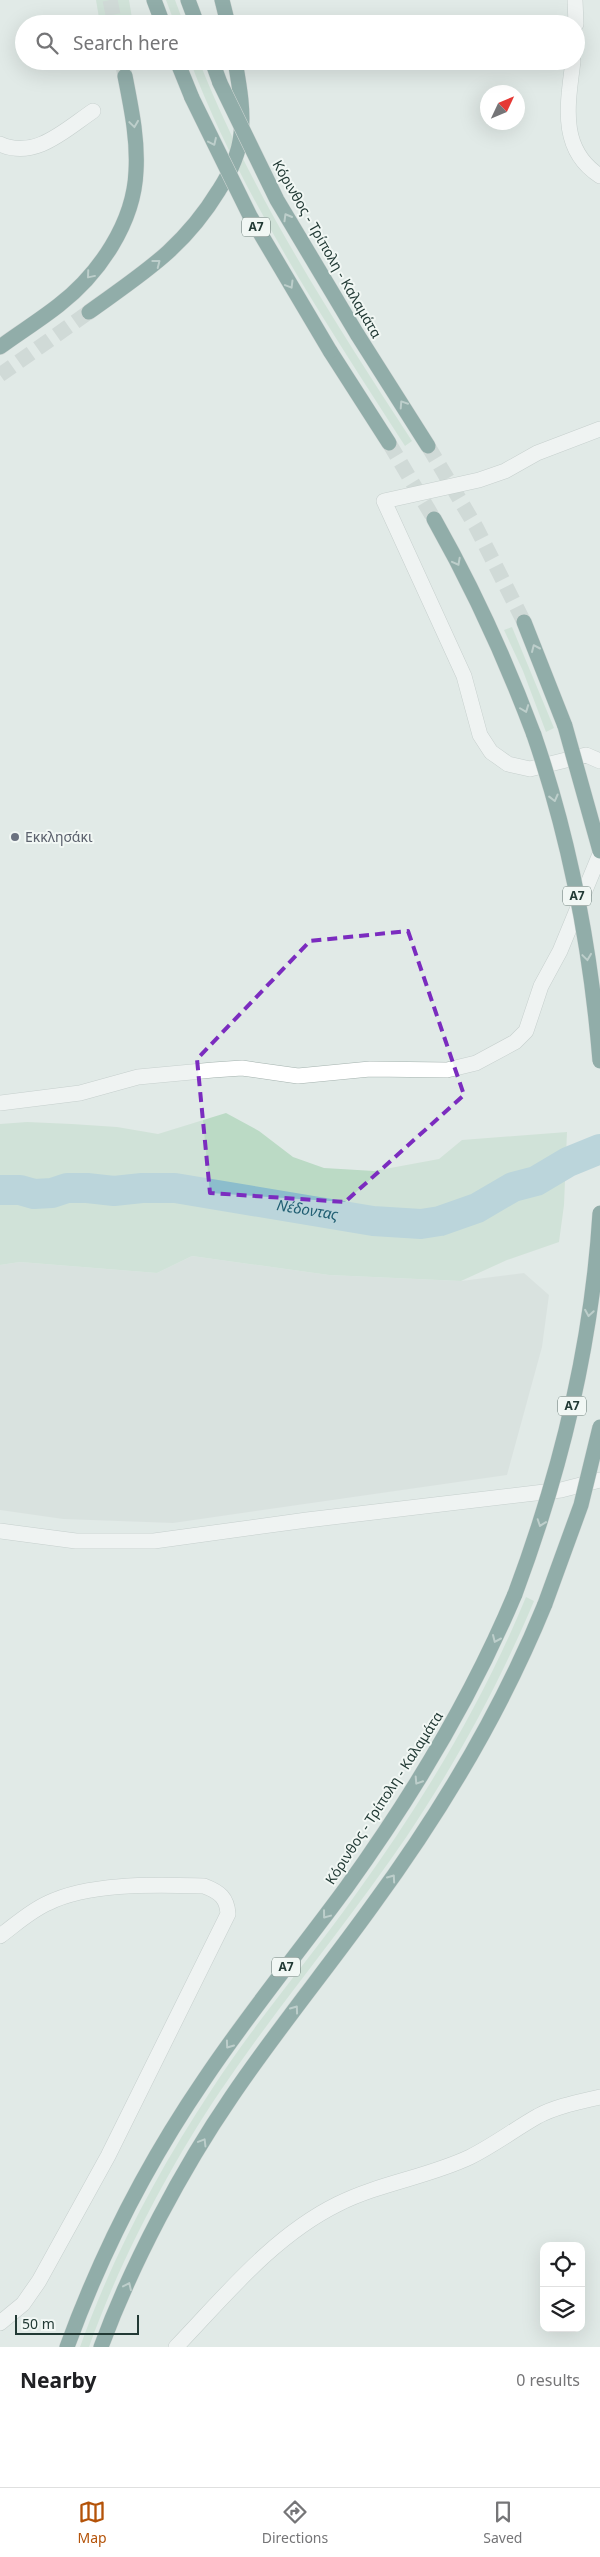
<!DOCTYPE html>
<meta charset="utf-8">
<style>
:root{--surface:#fff;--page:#f2f2f2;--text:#202124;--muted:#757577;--line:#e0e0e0;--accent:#b45309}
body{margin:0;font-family:"Noto Sans",sans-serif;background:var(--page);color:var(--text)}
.controls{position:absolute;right:15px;bottom:15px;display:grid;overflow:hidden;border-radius:10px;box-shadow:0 5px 20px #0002}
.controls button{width:45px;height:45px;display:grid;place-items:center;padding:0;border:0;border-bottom:1px solid var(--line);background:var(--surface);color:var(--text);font:25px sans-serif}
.compass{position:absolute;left:480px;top:85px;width:45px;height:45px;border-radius:50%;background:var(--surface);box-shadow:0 5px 20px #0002;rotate:46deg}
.scale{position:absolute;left:15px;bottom:12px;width:124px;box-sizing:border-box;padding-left:5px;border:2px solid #223a35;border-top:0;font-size:14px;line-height:18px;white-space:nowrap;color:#223a35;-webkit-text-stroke:4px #f1f7f4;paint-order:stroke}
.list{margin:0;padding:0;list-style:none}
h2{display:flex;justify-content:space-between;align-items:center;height:65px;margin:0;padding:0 20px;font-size:21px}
h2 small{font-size:16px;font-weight:400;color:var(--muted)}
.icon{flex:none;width:28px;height:28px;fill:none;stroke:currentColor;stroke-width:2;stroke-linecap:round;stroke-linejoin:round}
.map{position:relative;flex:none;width:600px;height:2347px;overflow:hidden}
.search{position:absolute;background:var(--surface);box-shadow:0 5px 20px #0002;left:15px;right:15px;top:15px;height:55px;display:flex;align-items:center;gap:12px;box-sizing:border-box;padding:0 18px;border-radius:28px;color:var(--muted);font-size:19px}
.sheet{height:140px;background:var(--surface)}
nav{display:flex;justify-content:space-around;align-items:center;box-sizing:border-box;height:70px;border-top:1px solid var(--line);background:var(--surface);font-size:14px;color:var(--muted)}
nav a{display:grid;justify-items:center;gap:2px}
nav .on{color:var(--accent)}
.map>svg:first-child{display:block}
.built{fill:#cfdad6}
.green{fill:#bbdac5}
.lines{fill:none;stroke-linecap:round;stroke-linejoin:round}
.river{stroke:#8cbdcc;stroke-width:30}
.highway-tunnel{stroke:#bbc7c3;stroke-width:15;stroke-dasharray:15 8;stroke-linecap:butt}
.minor-casing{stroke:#a4b2ae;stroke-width:16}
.highway-casing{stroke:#bdc4c2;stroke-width:16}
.minor{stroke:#fff;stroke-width:15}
.highway{stroke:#30645d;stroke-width:15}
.highway-bridge-casing{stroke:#bdc4c2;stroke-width:16;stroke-linecap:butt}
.highway-bridge{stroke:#30645d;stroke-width:15}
.oneway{stroke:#90aea8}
.marked{fill:none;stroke:#7b2cbf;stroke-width:4;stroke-dasharray:10 6;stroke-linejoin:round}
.worship-dot{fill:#6b7280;stroke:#f1f7f4;stroke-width:2}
.labels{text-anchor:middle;stroke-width:4;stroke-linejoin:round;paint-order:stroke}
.shield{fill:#f1f7f4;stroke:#60736e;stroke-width:1}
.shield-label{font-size:12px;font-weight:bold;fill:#223a35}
.street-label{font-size:14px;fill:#223a35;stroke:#f1f7f4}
.worship-label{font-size:14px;fill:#5b616d;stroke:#f1f7f4;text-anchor:start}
.water-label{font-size:15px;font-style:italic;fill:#205e72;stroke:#f1f7f4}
</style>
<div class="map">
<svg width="600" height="2347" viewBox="0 0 600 2347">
<rect width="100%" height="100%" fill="#e1eae7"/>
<path class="built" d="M 192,1256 L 329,1275 L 461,1281 L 524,1273 L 549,1295 L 542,1347 L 507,1475 L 173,1523 L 63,1519 L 0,1510 L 0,1265 L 20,1262 L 157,1273 Z"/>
<g class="green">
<path d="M 96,0 L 129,0 L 133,24 L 100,24 Z"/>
<path d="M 166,0 L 175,0 L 184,24 L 175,24 Z"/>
<path d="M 107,61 L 139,61 L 140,65 L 109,70 Z"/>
<path d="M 190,61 L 199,61 C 253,197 333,319 412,441 L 405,446 C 326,323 243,199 190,61 Z"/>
<path d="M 512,627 L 554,728 L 546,732 L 523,671 L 504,630 Z"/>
<path d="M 226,1113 L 259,1131 L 293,1157 L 324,1168 L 374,1171 L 439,1159 L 462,1140 L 567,1132 L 564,1205 L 559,1242 L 507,1260 L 461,1281 L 329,1275 L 192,1256 L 157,1273 L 20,1262 L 0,1265 L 0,1124 L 27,1122 L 72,1124 L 117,1127 L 158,1134 Z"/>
<path d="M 526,1597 L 534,1601 C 499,1684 457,1761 407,1836 C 348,1923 280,2003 221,2090 C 169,2167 120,2260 89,2347 L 80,2347 C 112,2257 159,2169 212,2089 C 256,2021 309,1960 356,1894 C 423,1801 482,1704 526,1597 Z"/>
</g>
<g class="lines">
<path class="river" id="s1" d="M 0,1190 L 20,1190 L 34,1194 L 52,1193 L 67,1188 L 87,1188 L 114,1191 L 142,1188 L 175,1188 L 373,1221 L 421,1224 L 440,1221 L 477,1208 L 513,1187 L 536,1181 L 568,1162 L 600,1149"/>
<g class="highway-tunnel">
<path d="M 110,0 L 115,24"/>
<path d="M 122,61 L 125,76"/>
<path d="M 0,375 L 89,312"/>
<path d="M 389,443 L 434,519"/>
<path d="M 428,446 L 476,527 L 524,622"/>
</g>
<g class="minor-casing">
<g id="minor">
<path d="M 575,0 L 576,24"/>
<path d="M 573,61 C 568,103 558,149 600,176"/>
<path d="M 0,144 C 35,160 65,130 93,111"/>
<path d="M 600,429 L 537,453 L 505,471 L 479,480 L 384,501 L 464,676 L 480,735 L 491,752 L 508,764 L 530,769 L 586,755 L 600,761"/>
<path d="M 0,1103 L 80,1093 L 138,1077 L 213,1070 L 242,1068 L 298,1076 L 370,1069 L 447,1070 L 476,1063 L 515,1042 L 526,1031 L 541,986 L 560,951 L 600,854"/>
<path d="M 0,1531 L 76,1541 L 154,1541 L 307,1520 L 561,1490 L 600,1480"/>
<path d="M 0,1936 C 15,1925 30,1911 48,1903 C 91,1882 157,1885 204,1886 C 220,1892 227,1898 228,1914 L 108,2156 L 39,2281 L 23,2304 L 0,2323"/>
<path d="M 176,2347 C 225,2296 273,2236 338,2204 C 380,2183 428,2177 470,2157 C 494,2145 515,2129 538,2116 C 557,2106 579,2102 600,2097"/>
</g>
</g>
<g class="highway-casing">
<g id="highway">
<path d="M 154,0 L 163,24"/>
<path d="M 188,0 L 197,24"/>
<path d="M 222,0 L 228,24"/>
<path d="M 177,61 L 192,98"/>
<path d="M 212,61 L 220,83"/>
<path d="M 89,312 C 143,273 183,249 219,190 C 230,173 239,154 241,134 C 244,110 239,84 235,61"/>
<path d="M 357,334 L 428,446"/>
<path d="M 0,347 C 19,333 40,320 59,305 C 99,274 134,223 136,171 C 138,139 131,107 125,76"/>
<path d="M 330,351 L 389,443"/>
<path d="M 434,519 C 473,588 506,660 534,735"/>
<path d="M 524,622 L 565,726"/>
<path d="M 67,2347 C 101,2254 148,2162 204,2080 C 248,2014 299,1952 346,1888 C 413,1795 471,1699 515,1594"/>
<path d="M 101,2347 C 132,2263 182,2169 232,2096 C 276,2031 326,1970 372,1906 C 441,1812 501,1712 545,1604"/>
</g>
</g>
<use href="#minor" class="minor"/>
<use href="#highway" class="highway"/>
<g class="highway-bridge-casing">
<g id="highway-bridge">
<path d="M 220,83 L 277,200 L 357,334"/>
<path d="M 192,98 L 250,216 L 330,351"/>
<path d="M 565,726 L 600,851"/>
<path d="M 534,735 C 570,840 591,951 600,1061"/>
<path d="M 515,1594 C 561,1471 592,1344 600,1213"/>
<path d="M 545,1604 L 581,1505 L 600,1427"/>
</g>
</g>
<use href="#highway-bridge" class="highway-bridge"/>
</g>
<defs><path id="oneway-chevron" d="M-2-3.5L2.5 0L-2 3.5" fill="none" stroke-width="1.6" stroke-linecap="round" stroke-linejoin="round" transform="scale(1.25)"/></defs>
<g class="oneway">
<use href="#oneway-chevron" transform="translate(134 124) rotate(82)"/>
<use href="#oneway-chevron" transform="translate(213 142) rotate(65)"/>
<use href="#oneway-chevron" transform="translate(287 217) rotate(-120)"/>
<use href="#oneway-chevron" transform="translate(157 263) rotate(-38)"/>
<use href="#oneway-chevron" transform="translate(90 275) rotate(130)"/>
<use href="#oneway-chevron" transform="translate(290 285) rotate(59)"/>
<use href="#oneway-chevron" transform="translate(403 404) rotate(-123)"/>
<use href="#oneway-chevron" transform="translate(457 562) rotate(62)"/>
<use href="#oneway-chevron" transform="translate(535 648) rotate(-114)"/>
<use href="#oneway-chevron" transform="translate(525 709) rotate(69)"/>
<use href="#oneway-chevron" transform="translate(554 798) rotate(76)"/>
<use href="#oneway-chevron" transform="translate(587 957) rotate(82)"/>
<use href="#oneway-chevron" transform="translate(589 1313) rotate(99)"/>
<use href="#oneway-chevron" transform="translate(541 1523) rotate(109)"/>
<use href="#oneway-chevron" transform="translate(496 1639) rotate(114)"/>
<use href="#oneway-chevron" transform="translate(418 1781) rotate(123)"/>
<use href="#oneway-chevron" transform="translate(392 1878) rotate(-55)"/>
<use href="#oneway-chevron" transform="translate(326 1915) rotate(127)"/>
<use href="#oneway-chevron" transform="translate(295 2009) rotate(-54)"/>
<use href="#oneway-chevron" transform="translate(229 2045) rotate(126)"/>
<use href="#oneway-chevron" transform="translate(203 2142) rotate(-59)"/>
<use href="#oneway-chevron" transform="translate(128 2286) rotate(-65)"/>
</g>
<path d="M0 0H600V2347H0ZM 408,931 L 464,1095 L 345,1202 L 210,1193 L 197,1059 L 310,941 Z" fill="#e1eae7" fill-opacity=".55" fill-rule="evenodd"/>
<path class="marked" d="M 408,931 L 464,1095 L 345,1202 L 210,1193 L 197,1059 L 310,941 Z"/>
<circle class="worship-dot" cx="15" cy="837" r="5"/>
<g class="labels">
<g class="shield">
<rect x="242" y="217.5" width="28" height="19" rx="4"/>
<rect x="563" y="886.5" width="28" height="19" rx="4"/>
<rect x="558" y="1396.5" width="28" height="19" rx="4"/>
<rect x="272" y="1957.5" width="28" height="19" rx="4"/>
</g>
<g class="shield-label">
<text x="256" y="231">Α7</text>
<text x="577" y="900">Α7</text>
<text x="572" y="1410">Α7</text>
<text x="286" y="1971">Α7</text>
</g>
<g class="street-label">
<text transform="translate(327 249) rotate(60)" y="5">Κόρινθος - Τρίπολη - Καλαμάτα</text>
<text transform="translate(384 1798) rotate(-57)" y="5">Κόρινθος - Τρίπολη - Καλαμάτα</text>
</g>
<g class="worship-label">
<text x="25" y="842">Εκκλησάκι</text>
</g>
<g class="water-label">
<text dy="5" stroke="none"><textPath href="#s1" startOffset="311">Νέδoντας</textPath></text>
</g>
</g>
</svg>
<div class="controls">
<button><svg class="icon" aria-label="locate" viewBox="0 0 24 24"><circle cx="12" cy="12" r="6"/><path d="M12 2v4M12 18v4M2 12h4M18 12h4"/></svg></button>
<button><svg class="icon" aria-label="layers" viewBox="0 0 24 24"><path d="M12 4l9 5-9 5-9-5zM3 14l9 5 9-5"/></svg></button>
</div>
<svg class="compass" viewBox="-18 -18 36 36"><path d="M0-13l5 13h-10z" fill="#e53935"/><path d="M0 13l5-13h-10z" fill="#757577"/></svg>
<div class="scale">50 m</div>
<div class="search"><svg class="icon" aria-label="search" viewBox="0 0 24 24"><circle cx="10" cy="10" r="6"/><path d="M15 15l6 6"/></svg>Search here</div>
</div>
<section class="sheet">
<h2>Nearby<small>0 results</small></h2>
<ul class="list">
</ul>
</section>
<nav>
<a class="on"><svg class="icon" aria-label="map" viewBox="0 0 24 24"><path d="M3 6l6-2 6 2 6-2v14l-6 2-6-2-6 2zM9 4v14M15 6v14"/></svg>Map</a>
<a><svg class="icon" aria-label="directions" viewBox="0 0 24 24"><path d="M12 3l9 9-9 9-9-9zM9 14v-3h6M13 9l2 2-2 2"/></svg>Directions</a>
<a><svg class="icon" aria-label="saved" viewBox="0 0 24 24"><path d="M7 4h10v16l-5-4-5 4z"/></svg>Saved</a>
</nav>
